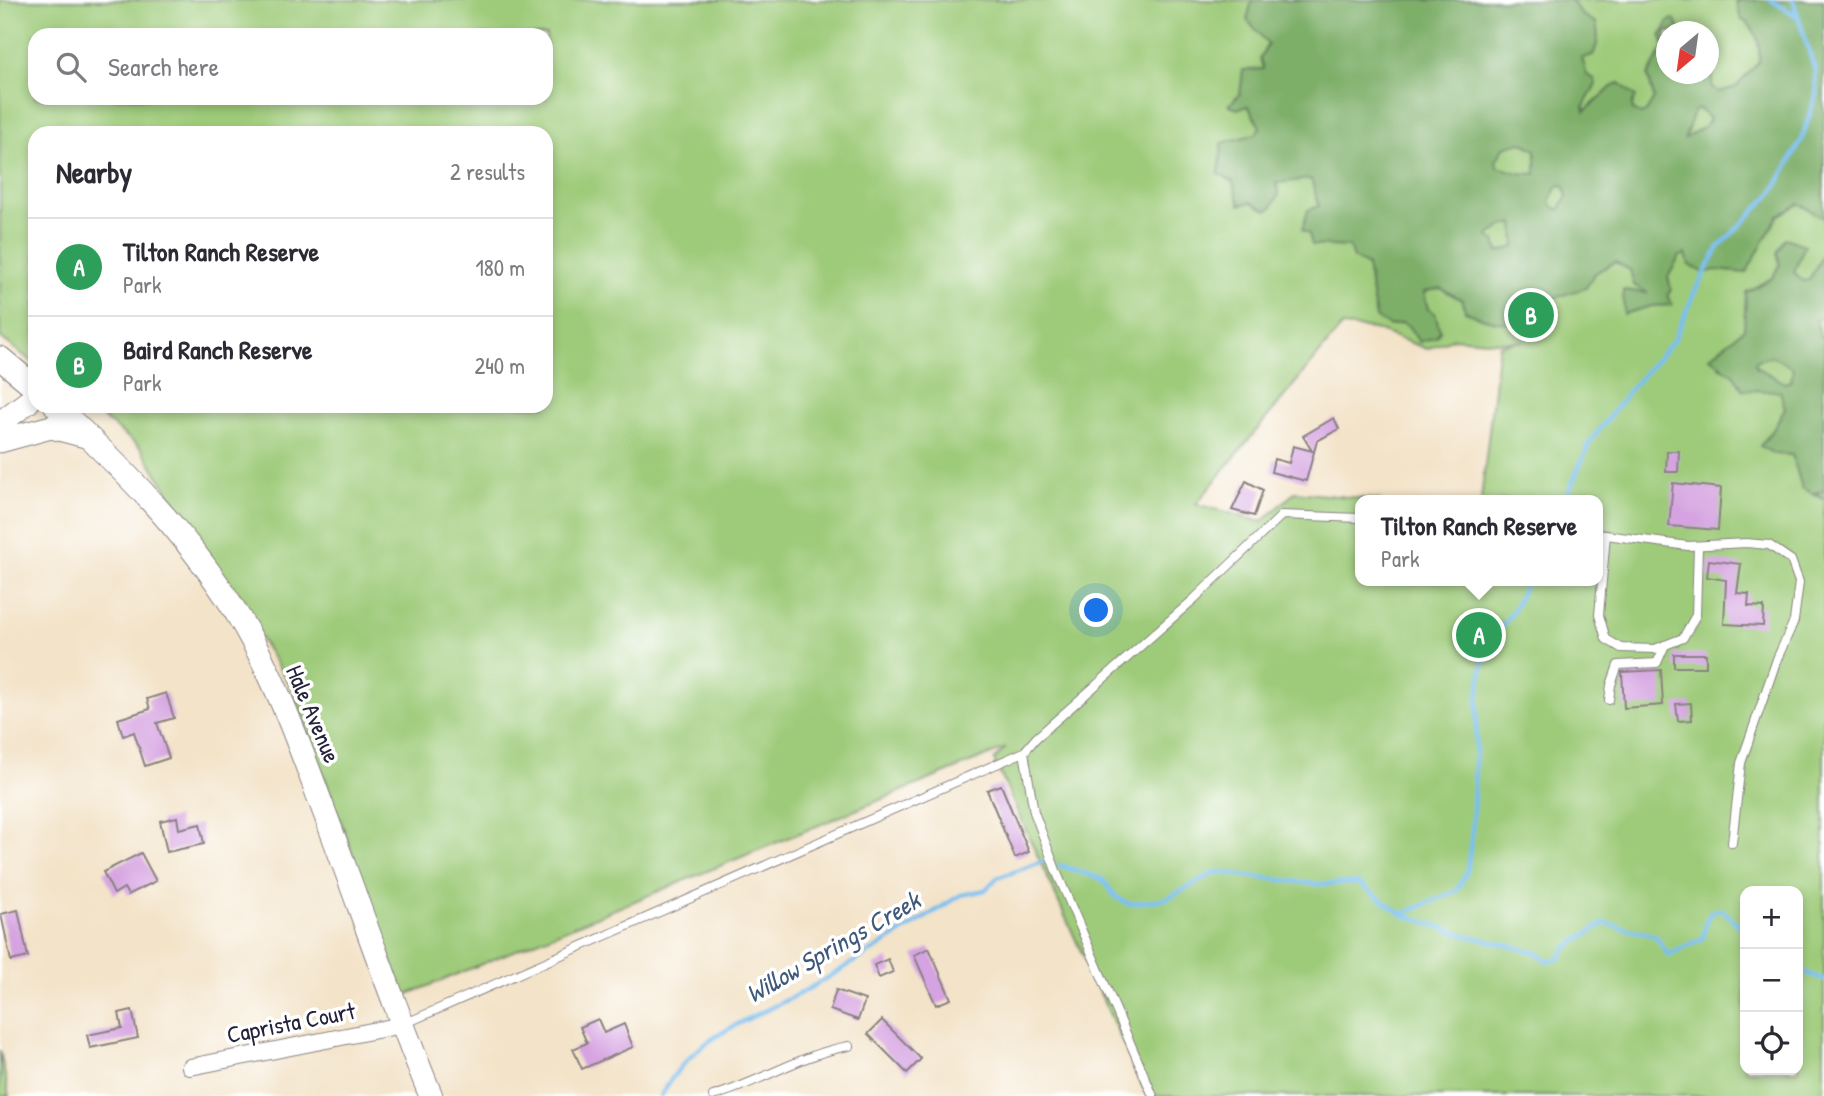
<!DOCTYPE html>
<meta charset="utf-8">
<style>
:root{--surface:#fff;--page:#f2f2f3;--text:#2b2b33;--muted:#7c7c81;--line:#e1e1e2;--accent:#1f6fb2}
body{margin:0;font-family:"Patrick Hand",sans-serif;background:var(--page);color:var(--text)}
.controls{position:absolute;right:21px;bottom:21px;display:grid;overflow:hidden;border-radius:14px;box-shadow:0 4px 10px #0003}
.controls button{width:63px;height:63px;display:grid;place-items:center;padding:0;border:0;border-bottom:2px solid var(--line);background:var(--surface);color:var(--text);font:35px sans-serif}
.compass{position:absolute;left:1656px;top:21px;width:63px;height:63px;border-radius:50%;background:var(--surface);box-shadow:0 4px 10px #0003;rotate:209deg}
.you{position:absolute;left:1097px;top:611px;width:24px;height:24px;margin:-18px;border:5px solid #fff;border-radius:50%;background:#1a73e8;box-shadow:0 0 0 10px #1a73e833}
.badge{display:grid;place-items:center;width:46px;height:46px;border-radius:50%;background:var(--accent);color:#fff;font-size:23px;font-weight:700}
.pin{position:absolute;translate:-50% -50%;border:4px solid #fff;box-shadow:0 2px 7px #0006}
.popup{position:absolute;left:1355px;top:495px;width:248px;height:91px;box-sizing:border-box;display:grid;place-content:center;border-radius:14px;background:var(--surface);filter:drop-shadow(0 2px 5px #0005);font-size:23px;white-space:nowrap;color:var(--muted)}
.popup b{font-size:26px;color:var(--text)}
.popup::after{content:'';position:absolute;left:50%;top:100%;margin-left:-14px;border:14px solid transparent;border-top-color:var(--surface)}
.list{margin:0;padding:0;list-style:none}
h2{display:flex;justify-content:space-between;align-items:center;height:91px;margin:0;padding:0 28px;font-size:30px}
h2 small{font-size:23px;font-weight:400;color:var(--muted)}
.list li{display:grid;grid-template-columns:46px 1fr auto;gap:21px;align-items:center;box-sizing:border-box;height:98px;padding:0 28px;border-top:2px solid var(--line)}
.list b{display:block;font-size:26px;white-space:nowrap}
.list p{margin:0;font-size:23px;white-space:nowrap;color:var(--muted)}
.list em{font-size:23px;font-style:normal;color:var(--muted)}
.icon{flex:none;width:38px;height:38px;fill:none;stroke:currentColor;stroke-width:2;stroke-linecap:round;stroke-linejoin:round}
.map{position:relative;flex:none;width:1824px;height:1096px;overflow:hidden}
.search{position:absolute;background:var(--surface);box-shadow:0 4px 10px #0003;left:28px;top:28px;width:525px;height:77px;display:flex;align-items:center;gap:18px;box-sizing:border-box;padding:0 24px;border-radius:21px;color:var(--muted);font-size:26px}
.panel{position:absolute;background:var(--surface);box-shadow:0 4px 10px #0003;left:28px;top:126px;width:525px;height:287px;border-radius:21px}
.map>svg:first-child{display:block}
.green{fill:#9ecb79;stroke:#60765a;stroke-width:2;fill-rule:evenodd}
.forest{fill:#7eaf69;stroke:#506852;stroke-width:2;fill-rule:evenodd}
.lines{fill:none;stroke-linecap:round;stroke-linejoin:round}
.stream{stroke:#79bff0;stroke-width:4.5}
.building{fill:#d5a3e1}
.lane-casing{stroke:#8a8282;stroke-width:10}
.street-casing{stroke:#8a8282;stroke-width:18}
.secondary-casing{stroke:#8a8282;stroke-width:25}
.lane{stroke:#fff;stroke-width:8}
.street{stroke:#fff;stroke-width:16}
.secondary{stroke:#fff;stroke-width:23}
.labels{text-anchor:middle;stroke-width:7;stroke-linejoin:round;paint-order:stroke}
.street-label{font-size:24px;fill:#22223b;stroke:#fff}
.water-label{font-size:26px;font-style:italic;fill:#40597a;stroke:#fff}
</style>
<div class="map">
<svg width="1824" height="1096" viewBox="0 0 1824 1096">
<rect width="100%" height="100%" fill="#fff"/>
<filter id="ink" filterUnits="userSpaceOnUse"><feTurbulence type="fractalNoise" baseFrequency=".0143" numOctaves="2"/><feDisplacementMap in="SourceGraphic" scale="14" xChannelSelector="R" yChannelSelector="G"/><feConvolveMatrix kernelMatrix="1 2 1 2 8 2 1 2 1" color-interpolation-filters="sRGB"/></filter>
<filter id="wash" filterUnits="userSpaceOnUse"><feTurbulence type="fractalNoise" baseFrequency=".00686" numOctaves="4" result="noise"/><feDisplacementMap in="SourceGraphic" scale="28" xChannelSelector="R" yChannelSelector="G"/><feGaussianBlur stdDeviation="1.57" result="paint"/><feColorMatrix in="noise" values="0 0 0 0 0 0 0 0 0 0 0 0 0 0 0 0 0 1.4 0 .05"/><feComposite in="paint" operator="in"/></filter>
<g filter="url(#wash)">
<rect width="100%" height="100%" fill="#f3e3c8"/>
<g class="green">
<path d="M 0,0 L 1824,0 L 1824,1096 L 1147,1096 L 994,760 L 1006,748 L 404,996 L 294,692 L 141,448 L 88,406 L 546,406 L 546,133 L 35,133 L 35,364 L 0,337 ZM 1666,32 L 1708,32 L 1708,74 L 1666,74 ZM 35,35 L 546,35 L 546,98 L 35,98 ZM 1342,326 L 1374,329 L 1427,349 L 1454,338 L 1498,342 L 1524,341 L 1499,345 L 1481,500 L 1598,500 L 1598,581 L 1360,581 L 1360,500 L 1380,500 L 1295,492 L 1262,522 L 1196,504 ZM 1745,891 L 1798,891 L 1798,1070 L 1745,1070 Z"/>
<path d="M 0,1051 L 9,1096 L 0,1096 Z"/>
</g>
<g class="forest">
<path d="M 1252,0 L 1571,0 L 1582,15 L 1596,23 C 1599,34 1598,45 1593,55 L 1582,58 L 1587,75 L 1594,79 L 1596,84 L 1584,106 L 1585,111 L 1614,85 L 1620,83 L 1636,97 L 1632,105 L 1633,110 L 1641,114 L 1646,112 L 1654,98 L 1648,76 L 1664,47 L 1661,36 L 1669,21 L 1674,19 L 1681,31 L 1666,32 L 1666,74 L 1708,74 L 1709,67 L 1713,69 L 1712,88 L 1719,92 L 1736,87 L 1759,62 C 1760,44 1758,28 1741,19 L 1736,2 L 1743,0 L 1824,0 L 1824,218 L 1799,204 L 1778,216 L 1746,273 L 1715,270 L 1704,273 L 1689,265 L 1686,254 L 1680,256 L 1668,277 L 1671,289 L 1668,296 L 1672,305 L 1652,306 L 1624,314 L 1623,290 L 1648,293 L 1634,285 L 1630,270 L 1615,262 L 1594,274 L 1586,288 L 1553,298 L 1541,320 C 1516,327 1488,323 1465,311 L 1462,300 L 1440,288 L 1424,292 L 1428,309 L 1435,313 L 1440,330 L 1436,337 L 1419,342 L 1409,327 L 1402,323 L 1390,326 L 1376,318 L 1367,266 L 1353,258 L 1349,247 L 1312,245 L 1309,234 L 1302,230 L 1308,210 L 1319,206 L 1311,179 L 1276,183 L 1279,194 L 1271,208 L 1266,210 L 1251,202 L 1240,205 L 1233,182 L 1219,174 L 1222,143 L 1256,134 L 1260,127 L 1248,106 L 1237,109 L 1229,105 L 1240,94 L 1243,70 L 1263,69 L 1260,58 L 1268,44 L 1247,20 ZM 1700,109 L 1709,119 L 1705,126 L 1685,138 L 1694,111 ZM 1521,142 L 1536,150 L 1536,174 L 1518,173 L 1498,167 L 1496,161 L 1504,147 ZM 1564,185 L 1567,196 L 1559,210 L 1552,206 L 1550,201 L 1558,186 ZM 1514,223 L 1515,247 L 1498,252 L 1495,241 L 1488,236 L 1503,226 Z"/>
<path d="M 1785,238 L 1805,245 L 1794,272 L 1803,281 L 1809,280 L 1824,252 L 1824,317 L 1816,320 L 1820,336 L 1824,338 L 1824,491 L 1816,492 L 1824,499 L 1802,488 L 1792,455 L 1774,454 L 1760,446 L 1773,430 L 1785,408 L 1780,391 L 1743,390 L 1733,374 L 1719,366 L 1724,368 L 1710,357 L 1744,329 L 1746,292 L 1772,278 L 1780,264 L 1777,253 ZM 1772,356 L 1793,368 L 1791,381 L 1785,383 L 1756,367 L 1755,361 Z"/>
</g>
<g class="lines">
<g class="stream">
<path d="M 1771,0 L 1797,16"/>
<path d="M 1565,500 L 1590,442 L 1632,387 L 1674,340 L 1697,287 L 1719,247 L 1773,192 L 1801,141 L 1816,94 L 1815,70 L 1793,0"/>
<path d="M 1059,865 L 1102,879 L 1116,897 L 1128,904 L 1166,899 L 1216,872 L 1315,884 L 1358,883 L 1402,914 L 1461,934 L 1535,952 L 1549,961 L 1559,959 L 1566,948 L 1604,923 L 1656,936 L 1668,955 L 1703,938 L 1707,919 L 1712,911 L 1722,910 L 1745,931"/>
<path d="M 1402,914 L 1456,891 L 1467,872 L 1472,833 L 1478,696 L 1485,652 L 1515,607 L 1527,581"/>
<path d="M 1798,969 L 1824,980"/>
<path d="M 661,1096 C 695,1032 751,1021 810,988 C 861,959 911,926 961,895 L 985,890 L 997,878 L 1044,861"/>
</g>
</g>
<g id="blocks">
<g class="building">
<path d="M 1334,418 L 1339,429 L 1317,441 L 1306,481 L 1271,472 L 1274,459 L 1289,463 L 1293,446 L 1312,451 L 1303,436 Z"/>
<path d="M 1667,451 L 1679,451 L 1678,472 L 1666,472 Z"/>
<path d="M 1246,481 L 1263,490 L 1254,516 L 1232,510 Z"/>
<path d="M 1673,483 L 1721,488 L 1718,530 L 1669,526 Z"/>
<path d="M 1709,560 L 1741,564 L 1737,593 L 1749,594 L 1748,606 L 1764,607 L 1763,626 L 1724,624 L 1726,580 L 1707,577 Z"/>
<rect x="1674" y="654" width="32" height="13"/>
<path d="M 1661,670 L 1663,705 L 1624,708 L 1622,672 Z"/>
<path d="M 166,693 L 174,718 L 157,723 L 169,758 L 145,766 L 134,732 L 123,736 L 118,719 L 150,709 L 147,699 Z"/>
<path d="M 1691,703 L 1692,720 L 1678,721 L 1676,704 Z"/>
<path d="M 1001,785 L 1029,852 L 1015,858 L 987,790 Z"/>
<path d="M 177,817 L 179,829 L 200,824 L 204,844 L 167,852 L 160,821 Z"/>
<path d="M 141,853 L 156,881 L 128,895 L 124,888 L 114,894 L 103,872 Z"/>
<path d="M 18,910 L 28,957 L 11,961 L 1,914 Z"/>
<path d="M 929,948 L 951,999 L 936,1005 L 914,955 Z"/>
<path d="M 888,959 L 893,972 L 879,978 L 874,965 Z"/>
<path d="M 836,990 L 865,1000 L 858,1020 L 830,1010 Z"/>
<path d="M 132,1010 L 138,1038 L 90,1048 L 87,1035 L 122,1028 L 119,1013 Z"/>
<path d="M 598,1019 L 604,1033 L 624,1024 L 633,1047 L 582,1069 L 573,1049 L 587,1043 L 580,1027 Z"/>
<path d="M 882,1020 L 921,1059 L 907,1073 L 868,1034 Z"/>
</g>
</g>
</g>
<g filter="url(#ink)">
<use href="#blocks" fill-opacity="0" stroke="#8a8282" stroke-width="2"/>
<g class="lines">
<g class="lane-casing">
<g id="lane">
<path d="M 1598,534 L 1688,546 L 1746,543 L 1769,545 L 1791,560 L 1799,582 L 1794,621 L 1777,659 L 1741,763 L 1732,843"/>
<path d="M 1606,535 L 1599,615 L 1606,639 L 1621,648 L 1655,649 L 1683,638 L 1696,615 L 1698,546"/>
<path d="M 1609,700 L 1611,685 L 1618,665 L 1657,663 L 1665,645"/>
<path d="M 1024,752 L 1034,812 L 1057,873 L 1153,1096"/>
<path d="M 404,1024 L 1024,752 L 1036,738 L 1194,599 L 1282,515 L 1360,518"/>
<path d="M 713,1096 C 759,1083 801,1054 849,1046"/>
</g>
</g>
<g class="street-casing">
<path id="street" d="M 190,1067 L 402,1025"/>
</g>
<g class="secondary-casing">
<g id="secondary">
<path d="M 0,358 L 35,387"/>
<path d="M 56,406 C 122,468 186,532 234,609 C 271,668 295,733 319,798 C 357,897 390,998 431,1096"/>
<path d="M 0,423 L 28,402 L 35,393"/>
<path d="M 0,441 L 51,427 L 85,436"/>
</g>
</g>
<use href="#lane" class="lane"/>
<use href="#street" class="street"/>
<use href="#secondary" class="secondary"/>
</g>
</g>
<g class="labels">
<g class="street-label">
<text transform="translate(313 714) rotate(67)" y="8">Hale Avenue</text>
<text transform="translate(291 1023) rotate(-11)" y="8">Caprista Court</text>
</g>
<g class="water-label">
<text transform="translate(833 947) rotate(-30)" y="9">Willow Springs Creek</text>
</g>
</g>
</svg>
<div class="controls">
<button>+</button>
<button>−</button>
<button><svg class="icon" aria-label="locate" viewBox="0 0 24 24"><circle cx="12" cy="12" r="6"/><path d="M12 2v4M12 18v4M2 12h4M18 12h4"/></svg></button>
</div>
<svg class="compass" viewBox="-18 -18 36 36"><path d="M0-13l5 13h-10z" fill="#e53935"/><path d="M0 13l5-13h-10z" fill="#7c7c81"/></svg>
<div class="you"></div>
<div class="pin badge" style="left:1479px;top:635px;background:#2e9e5b">A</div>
<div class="popup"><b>Tilton Ranch Reserve</b>Park</div>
<div class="pin badge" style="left:1531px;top:315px;background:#2e9e5b">B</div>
<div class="search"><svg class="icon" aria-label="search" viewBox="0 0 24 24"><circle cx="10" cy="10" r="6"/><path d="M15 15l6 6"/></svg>Search here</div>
<section class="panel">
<h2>Nearby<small>2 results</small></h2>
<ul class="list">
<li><span class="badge" style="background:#2e9e5b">A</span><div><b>Tilton Ranch Reserve</b><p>Park</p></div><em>180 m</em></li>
<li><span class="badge" style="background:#2e9e5b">B</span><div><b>Baird Ranch Reserve</b><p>Park</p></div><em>240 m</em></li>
</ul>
</section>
</div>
